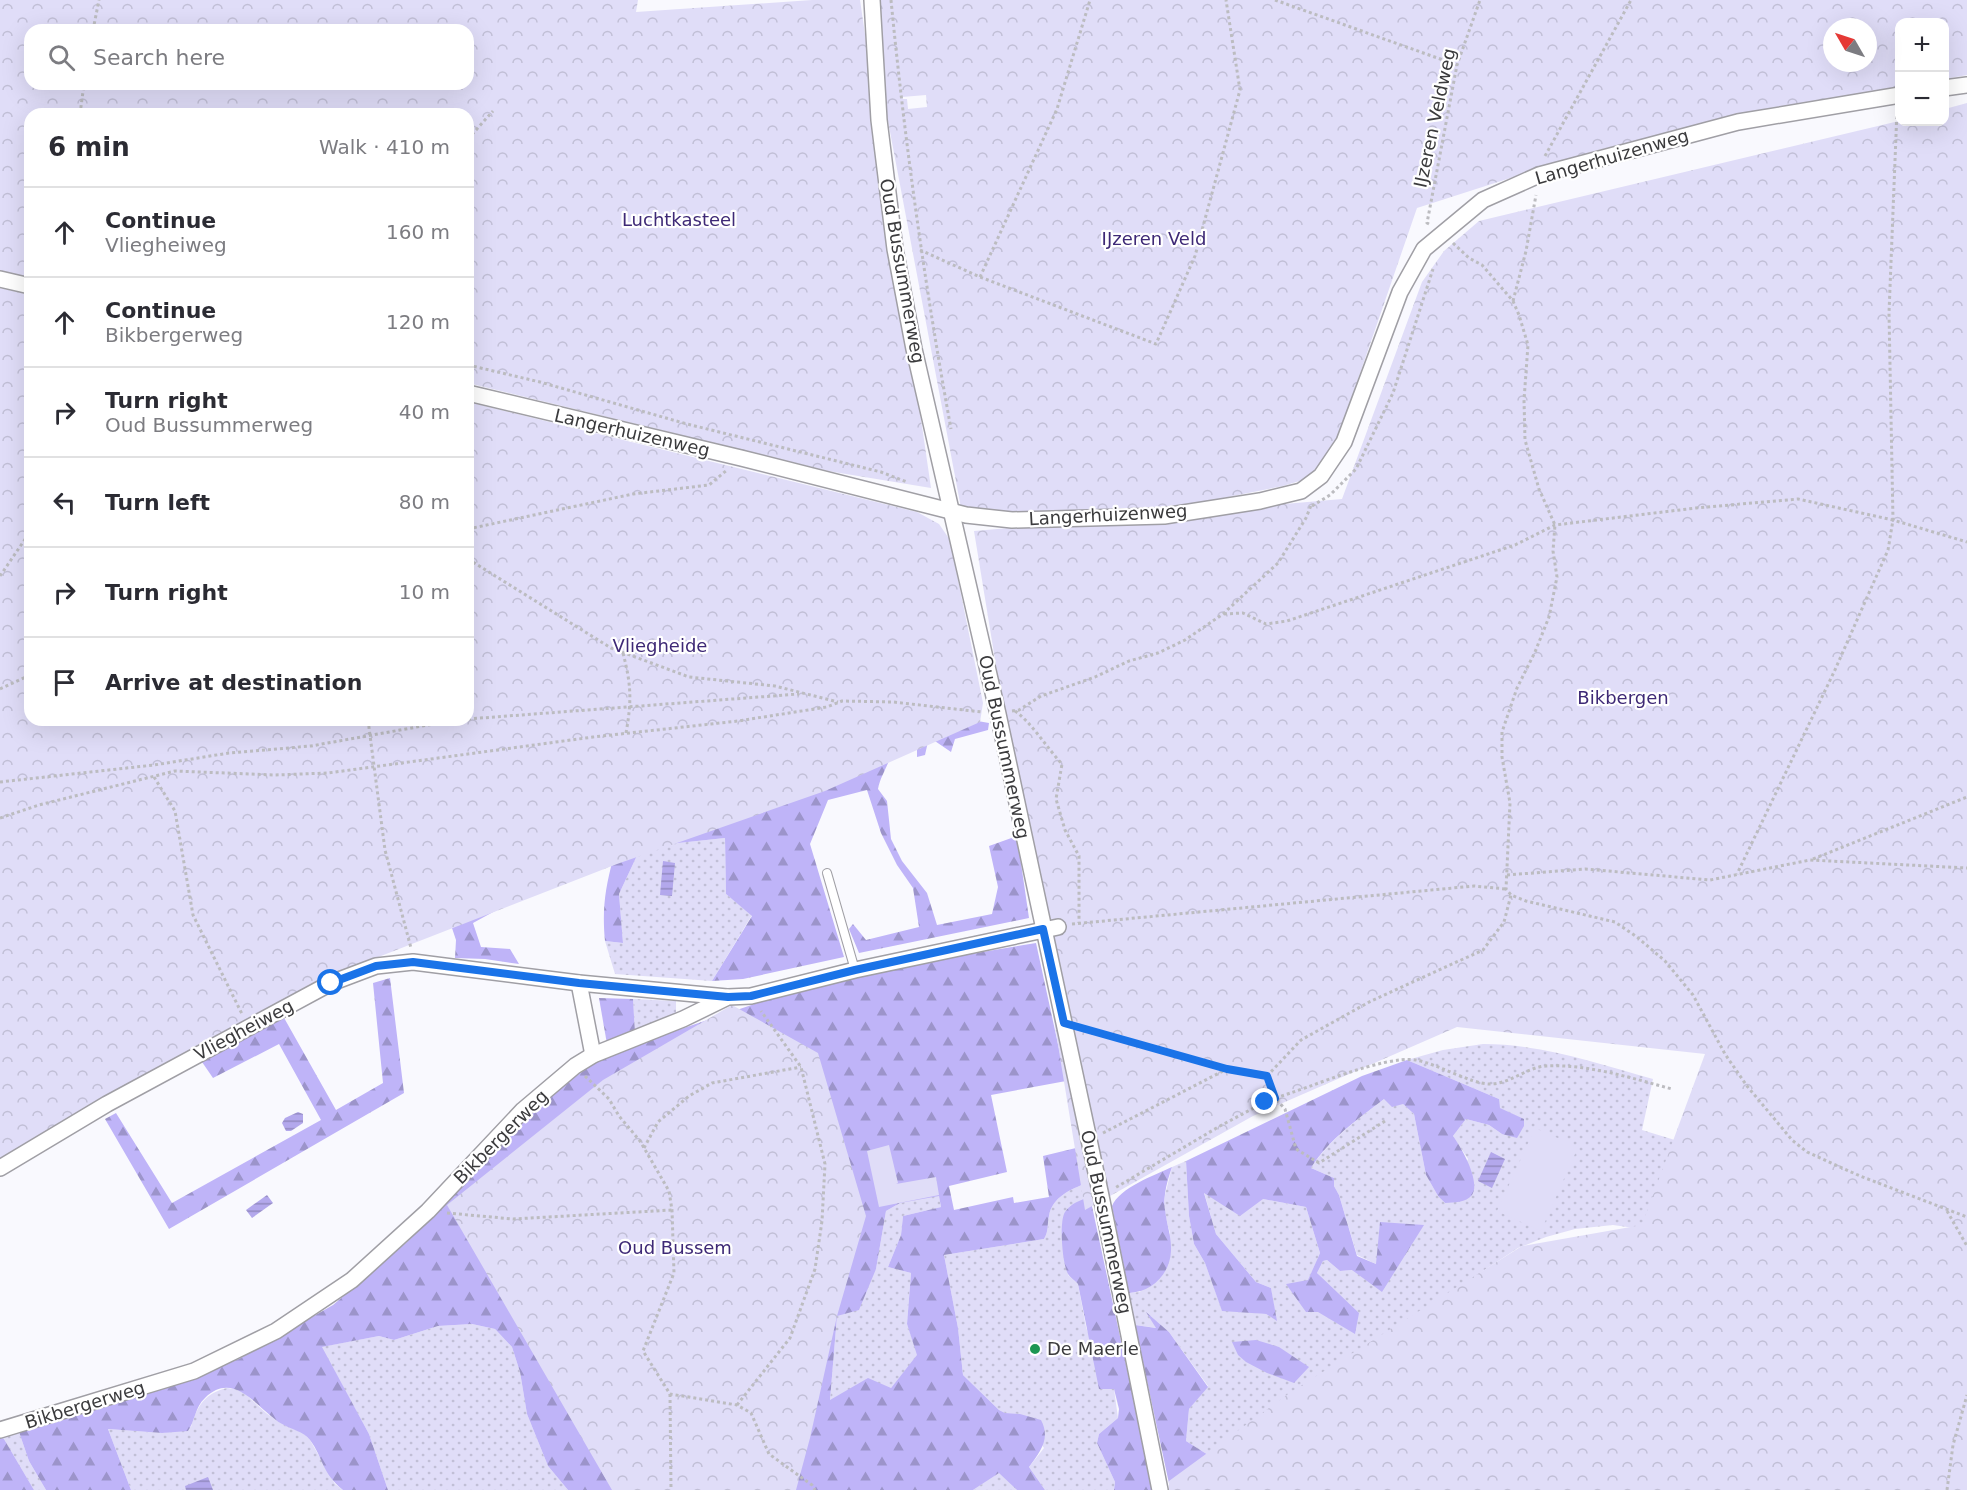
<!DOCTYPE html>
<meta charset="utf-8">
<style>
:root{--surface:#fff;--page:#f2f2f3;--text:#2b2b33;--muted:#7c7c81;--line:#e1e1e2}
body{margin:0;font-family:"DejaVu Sans",sans-serif;background:var(--page);color:var(--text)}
.controls{position:absolute;right:18px;top:18px;display:grid;overflow:hidden;border-radius:12px;box-shadow:0 6px 24px #0002}
.controls button{width:54px;height:54px;display:grid;place-items:center;padding:0;border:0;border-bottom:2px solid var(--line);background:var(--surface);color:var(--text);font:30px sans-serif}
.compass{position:absolute;left:1823px;top:18px;width:54px;height:54px;border-radius:50%;background:var(--surface);box-shadow:0 6px 24px #0002;rotate:309deg}
.stop{position:absolute;width:18px;height:18px;margin:-14px;border:4px solid #1a73e8;border-radius:50%;background:#fff}
.stop.end{background:#1a73e8;border-color:#fff;box-shadow:0 2px 6px #0008}
.list{margin:0;padding:0;list-style:none}
h2{display:flex;justify-content:space-between;align-items:center;height:78px;margin:0;padding:0 24px;font-size:26px}
h2 small{font-size:20px;font-weight:400;color:var(--muted)}
.list li{display:grid;grid-template-columns:39px 1fr auto;gap:18px;align-items:center;box-sizing:border-box;height:90px;padding:0 24px;border-top:2px solid var(--line)}
.list b{display:block;font-size:22px;white-space:nowrap}
.list p{margin:0;font-size:20px;white-space:nowrap;color:var(--muted)}
.list em{font-size:20px;font-style:normal;color:var(--muted)}
.icon{flex:none;width:33px;height:33px;fill:none;stroke:currentColor;stroke-width:2;stroke-linecap:round;stroke-linejoin:round}
.map{position:relative;flex:none;width:1967px;height:1490px;overflow:hidden}
.search{position:absolute;background:var(--surface);box-shadow:0 6px 24px #0002;left:24px;top:24px;width:450px;height:66px;display:flex;align-items:center;gap:15px;box-sizing:border-box;padding:0 21px;border-radius:18px;color:var(--muted);font-size:22px}
.panel{position:absolute;background:var(--surface);box-shadow:0 6px 24px #0002;left:24px;top:108px;width:450px;height:618px;border-radius:18px}
.map>svg:first-child{display:block}
.grass{fill:url(#grass-dots)}
.forest{fill:url(#forest-firs);fill-rule:evenodd}
.park{fill:url(#park-crowns);fill-rule:evenodd}
.pitch{fill:#e0ddf8}
.water{fill:url(#water-rules)}
.lines{fill:none;stroke-linecap:round;stroke-linejoin:round}
.lane-casing{stroke:#a09fa5;stroke-width:10}
.street-casing{stroke:#a09fa5;stroke-width:18}
.path{stroke:#bcbcc0;stroke-width:3;stroke-dasharray:3 3;stroke-linecap:butt}
.lane{stroke:#fff;stroke-width:8}
.street{stroke:#fff;stroke-width:15}
.route{stroke:#1a73e8;stroke-width:8}
.poi-dot{fill:#1c9653;stroke:#fff;stroke-width:2}
.labels{text-anchor:middle;stroke-width:4.5;stroke-linejoin:round;paint-order:stroke}
.street-label{font-size:18px;fill:#3b3b3d;stroke:#fff}
.park-label{font-size:18px;fill:#3e2976;stroke:#fff}
.poi-label{font-size:18px;fill:#3b3b3d;stroke:#fff;text-anchor:start}
</style>
<div class="map">
<svg width="1967" height="1490" viewBox="0 0 1967 1490">
<defs>
<pattern id="grass-dots" width="8" height="8" patternUnits="userSpaceOnUse" patternTransform="scale(1.5)"><rect width="8" height="8" fill="#e0ddf8"/><path d="M2 2h.1M6 6h.1" fill="none" stroke="#c1bfd6" stroke-width="1.8" stroke-linecap="round"/></pattern>
<pattern id="forest-firs" width="22" height="20" patternUnits="userSpaceOnUse" patternTransform="scale(1.5)"><rect width="22" height="20" fill="#bfb4f8"/><path d="M5 1l3.5 6h-7zM16 11l3.5 6h-7z" fill="#9c94ca"/></pattern>
<pattern id="park-crowns" width="20" height="18" patternUnits="userSpaceOnUse" patternTransform="scale(1.5)"><rect width="20" height="18" fill="#e0ddf8"/><path d="M2 6a3 3 0 1 1 6 0M12 15a3 3 0 1 1 6 0" fill="none" stroke="#c1bfd6"/></pattern>
<pattern id="water-rules" width="6" height="5" patternUnits="userSpaceOnUse" patternTransform="scale(1.5)"><rect width="6" height="5" fill="#b3a8ec"/><path d="M0 2.5h6" fill="none" stroke="#938ac0"/></pattern>
</defs>
<rect width="100%" height="100%" fill="#f9f9fe"/>
<g class="grass">
<path d="M 725,838 L 726,894 L 752,915 L 712,981 L 615,974 L 605,941 L 623,943 L 619,894 L 641,847 Z"/>
<path d="M 633,999 L 676,1001 L 676,1014 L 635,1032 Z"/>
<path d="M 1483,1044 C 1541,1044 1597,1063 1653,1079 L 1642,1130 L 1760,1166 L 1649,1230 L 1613,1225 L 1575,1229 L 1546,1237 L 1518,1248 L 1445,1296 L 1213,1458 L 1186,1441 L 1189,1409 L 1208,1386 L 1169,1332 L 1148,1314 L 1157,1328 L 1135,1325 L 1129,1293 L 1140,1292 L 1170,1233 L 1165,1214 L 1165,1195 L 1172,1167 L 1186,1161 L 1189,1216 L 1194,1244 L 1205,1263 L 1222,1310 L 1266,1314 L 1276,1320 L 1271,1288 L 1256,1282 L 1216,1234 L 1204,1192 L 1263,1199 L 1306,1207 L 1320,1253 L 1308,1281 L 1286,1284 L 1324,1281 L 1317,1273 L 1323,1261 L 1327,1260 L 1340,1271 L 1352,1270 L 1376,1264 L 1357,1255 L 1339,1195 L 1334,1186 L 1334,1178 L 1311,1168 C 1330,1139 1357,1120 1384,1099 L 1403,1104 L 1414,1114 L 1426,1175 L 1438,1196 L 1445,1203 L 1468,1159 L 1453,1136 L 1466,1119 L 1489,1125 L 1502,1134 L 1523,1119 L 1499,1108 L 1499,1099 L 1407,1060 L 1443,1050 Z"/>
<path d="M 1087,1183 L 1090,1197 L 1070,1206 L 1062,1224 L 1068,1275 L 1078,1284 L 1086,1327 L 1091,1341 L 1114,1389 L 1118,1418 L 1099,1434 L 1097,1443 L 1115,1482 L 1114,1490 L 1045,1490 L 1029,1467 L 1044,1448 L 1020,1414 L 1005,1413 L 999,1410 L 963,1375 L 958,1328 L 944,1255 L 1044,1239 C 1049,1231 1047,1224 1049,1216 C 1052,1197 1071,1189 1087,1183 Z"/>
<path d="M 939,1195 L 941,1207 L 903,1216 L 901,1235 L 888,1267 L 911,1273 L 907,1324 L 918,1355 L 891,1388 L 830,1400 L 837,1316 L 876,1269 L 886,1211 L 900,1203 Z"/>
<path d="M 472,1324 L 495,1329 L 512,1347 L 520,1372 L 527,1414 L 548,1466 L 568,1490 L 388,1490 L 369,1434 L 321,1347 L 379,1336 L 394,1340 L 438,1326 Z"/>
<path d="M 227,1388 L 241,1390 L 266,1413 L 282,1424 L 303,1433 L 310,1440 L 335,1484 L 343,1490 L 131,1490 L 108,1429 L 162,1433 L 191,1427 C 197,1406 205,1393 227,1388 Z"/>
<path d="M 22,1429 L 19,1432 L 29,1461 L 46,1490 L 34,1490 L 4,1439 L 0,1437 Z"/>
<path d="M 1000,1472 L 1017,1490 L 973,1490 Z"/>
</g>
<g class="forest">
<path d="M 858,707 L 858,718 L 892,740 C 895,758 881,772 878,789 L 887,801 L 891,839 L 902,861 L 927,893 L 937,925 L 992,914 L 998,887 L 989,846 L 1017,836 L 1029,918 L 859,953 L 849,929 L 853,924 L 866,940 L 919,927 L 913,888 L 897,865 L 881,833 L 867,790 L 828,800 L 810,844 L 844,957 L 743,979 L 712,981 L 752,916 L 726,894 L 725,838 L 641,847 L 619,894 L 623,943 L 605,941 C 602,910 605,889 613,859 C 639,847 657,820 685,810 C 689,808 730,800 734,800 C 747,801 758,805 770,800 C 774,798 777,794 780,791 C 802,770 800,761 834,763 L 862,741 L 845,718 L 845,710 Z"/>
<path d="M 938,714 L 989,723 L 988,730 L 955,739 L 951,752 L 929,737 L 925,755 L 917,757 L 917,744 Z"/>
<path d="M 504,906 L 473,923 L 481,947 L 510,949 L 519,964 L 485,959 L 455,958 L 456,940 L 448,916 Z"/>
<path d="M 1036,943 L 1066,1081 L 991,1095 L 1007,1172 L 949,1186 L 954,1210 L 1013,1197 L 1014,1203 L 1049,1197 L 1043,1156 L 1080,1147 L 1087,1183 C 1071,1189 1052,1197 1049,1216 C 1047,1224 1049,1231 1044,1239 L 944,1255 L 958,1328 L 963,1375 L 999,1410 L 1005,1413 L 1020,1414 L 1041,1420 C 1051,1439 1040,1452 1029,1467 L 1045,1490 L 1017,1490 L 999,1473 L 973,1490 L 568,1490 L 548,1466 L 527,1414 L 520,1372 L 512,1347 L 495,1329 L 472,1324 L 438,1326 L 394,1340 L 379,1336 L 322,1347 L 369,1434 L 388,1490 L 343,1490 C 321,1472 324,1459 310,1440 C 303,1431 292,1430 282,1424 C 258,1410 235,1369 205,1398 C 195,1407 195,1421 188,1431 L 162,1433 L 108,1429 L 131,1490 L 46,1490 L 29,1461 L 19,1432 L 150,1391 L 239,1359 L 333,1305 L 407,1242 L 433,1216 L 503,1140 L 554,1091 L 601,1059 L 675,1031 L 778,996 L 899,966 ZM 939,1196 L 941,1207 L 903,1216 L 901,1235 L 888,1267 L 911,1273 L 907,1324 L 917,1355 L 891,1388 L 868,1378 L 830,1400 L 837,1316 L 859,1310 L 876,1269 L 886,1211 L 900,1203 Z"/>
<path d="M 390,978 L 404,1093 L 169,1229 L 105,1119 L 116,1113 L 172,1203 L 321,1120 L 279,1044 L 213,1078 L 202,1062 L 258,1028 L 283,1016 L 336,1110 L 383,1083 L 373,983 Z"/>
<path d="M 599,998 L 633,999 L 635,1032 L 607,1044 Z"/>
<path d="M 1407,1060 L 1499,1099 L 1500,1108 L 1524,1119 L 1524,1126 L 1517,1138 L 1502,1134 L 1489,1125 L 1466,1119 L 1453,1136 C 1461,1147 1481,1181 1472,1195 C 1466,1203 1454,1202 1445,1203 L 1438,1196 L 1426,1175 L 1414,1114 L 1403,1104 L 1392,1107 L 1384,1099 C 1357,1120 1329,1139 1311,1168 L 1334,1178 L 1334,1186 L 1339,1195 L 1357,1256 L 1376,1264 L 1380,1222 L 1424,1225 L 1382,1292 L 1352,1270 L 1340,1271 L 1327,1260 L 1323,1261 L 1317,1273 L 1359,1313 L 1355,1334 L 1318,1312 L 1306,1312 L 1286,1284 L 1308,1280 L 1320,1253 L 1306,1207 L 1263,1199 L 1240,1216 L 1204,1193 L 1216,1234 L 1256,1282 L 1271,1288 L 1277,1321 L 1266,1314 L 1222,1311 L 1205,1263 L 1194,1244 L 1189,1216 L 1186,1161 L 1362,1076 Z"/>
<path d="M 1172,1167 C 1169,1176 1166,1185 1165,1194 C 1162,1214 1172,1232 1171,1251 C 1170,1274 1152,1292 1129,1293 L 1112,1206 C 1119,1188 1155,1175 1172,1167 Z"/>
<path d="M 1090,1197 L 1153,1490 L 1114,1490 L 1115,1482 L 1097,1443 L 1099,1434 L 1118,1418 L 1119,1409 L 1114,1389 L 1099,1389 L 1078,1284 C 1075,1281 1070,1277 1068,1274 C 1062,1263 1059,1221 1065,1212 C 1071,1203 1081,1200 1090,1197 Z"/>
<path d="M 1146,1312 L 1169,1332 L 1208,1387 L 1189,1409 L 1186,1441 L 1213,1458 L 1170,1488 L 1135,1325 L 1156,1328 Z"/>
<path d="M 1256,1340 L 1279,1347 L 1309,1367 L 1294,1383 L 1267,1373 L 1246,1362 L 1238,1355 L 1232,1342 Z"/>
<path d="M 0,1437 L 4,1439 L 34,1490 L 0,1490 Z"/>
</g>
<g class="park">
<path d="M 0,0 L 638,0 L 636,12 L 812,0 L 860,0 L 931,488 L 828,471 L 468,383 L 468,114 L 30,114 L 30,278 L 0,271 ZM 30,30 L 468,30 L 468,84 L 30,84 Z"/>
<path d="M 878,0 L 1967,0 L 1967,75 L 1945,79 L 1944,22 L 1900,22 L 1899,87 L 1668,133 L 1594,151 L 1417,208 L 1337,440 L 1324,460 L 1306,479 L 1283,486 L 1208,501 L 1084,517 L 1027,520 L 961,508 L 881,84 ZM 1832,27 L 1868,27 L 1868,63 L 1832,63 ZM 926,95 L 927,107 L 908,109 L 907,99 L 903,99 L 902,97 Z"/>
<path d="M 1967,103 L 1967,1490 L 1169,1490 L 1169,1481 L 1291,1392 L 1522,1246 L 1642,1225 L 1705,1054 L 1457,1027 L 1253,1116 L 1085,1210 L 974,531 L 1342,499 L 1422,282 L 1444,251 L 1479,221 L 1899,121 L 1944,122 L 1945,109 Z"/>
<path d="M 0,288 L 30,295 L 30,720 L 468,720 L 468,402 L 917,512 L 939,524 L 950,540 L 983,703 L 980,722 L 825,791 L 617,864 L 327,977 L 289,996 L 246,1022 L 138,1078 L 0,1160 Z"/>
<path d="M 732,1005 L 818,1053 L 866,1216 L 837,1316 L 810,1438 L 796,1490 L 612,1490 L 447,1205 L 603,1080 Z"/>
</g>
<g class="pitch">
<path d="M 1535,1128 L 1578,1147 L 1541,1231 L 1497,1211 Z"/>
<path d="M 889,1145 L 898,1183 L 896,1184 L 936,1177 L 939,1195 L 879,1207 L 867,1151 Z"/>
</g>
<g class="water">
<path d="M 663,861 L 675,863 L 672,896 L 660,895 Z"/>
<path d="M 298,1112 L 303,1114 L 303,1123 L 291,1131 L 286,1131 L 282,1123 L 285,1118 Z"/>
<path d="M 1491,1152 L 1505,1159 L 1492,1188 L 1478,1181 Z"/>
<path d="M 267,1195 L 273,1203 L 252,1218 L 246,1210 Z"/>
<path d="M 208,1477 L 213,1490 L 186,1490 L 185,1486 Z"/>
</g>
<g class="lines">
<g class="lane-casing">
<path id="lane" d="M 827,873 L 855,970"/>
</g>
<g class="street-casing">
<g id="street">
<path d="M 872,0 L 879,120 L 895,249 L 914,349 L 998,714 L 1101,1196 L 1160,1490"/>
<path d="M 1944,88 L 1967,85"/>
<path d="M 0,279 L 30,286"/>
<path d="M 468,393 L 741,458 L 966,515 L 1012,520 L 1164,516 L 1260,501 L 1301,491 L 1321,476 L 1344,442 L 1400,292 L 1424,249 L 1483,200 L 1539,175 L 1738,122 L 1900,95"/>
<path d="M 579,983 L 593,1055"/>
<path d="M 0,1168 L 107,1104 L 331,983 L 376,966 L 413,962 L 579,983 L 727,997"/>
<path d="M 0,1430 L 194,1371 L 276,1331 L 352,1280 L 428,1211 L 523,1110 L 575,1066 L 593,1055 L 683,1019 L 728,997 L 751,996 L 855,970 L 1058,927"/>
</g>
</g>
<g class="path">
<path d="M 891,0 C 905,144 925,287 951,429"/>
<path d="M 1275,0 L 1457,65"/>
<path d="M 93,30 L 99,0"/>
<path d="M 1897,110 L 1889,313 L 1893,520 L 1967,542"/>
<path d="M 80,114 L 84,84"/>
<path d="M 468,139 L 493,111"/>
<path d="M 1545,156 L 1631,0"/>
<path d="M 1429,224 L 1427,223 L 1457,65 L 1480,0"/>
<path d="M 1453,243 L 1469,258 L 1482,265 L 1513,301 L 1519,315 L 1528,345 L 1524,400 L 1525,440 L 1539,489 L 1555,525 L 1553,551 L 1557,577 L 1549,617 L 1535,652 L 1517,688 L 1502,732 L 1502,757 L 1510,803 L 1506,889 L 1511,895 L 1526,901 L 1615,922 L 1637,937 L 1665,961 L 1693,995 L 1725,1054 L 1747,1086 L 1792,1140 L 1807,1152 L 1860,1176 L 1967,1217"/>
<path d="M 920,250 L 980,277 L 1156,344 L 1195,256 L 1240,90 L 1226,0"/>
<path d="M 980,277 L 1057,109 L 1090,0"/>
<path d="M 1513,301 L 1526,251 L 1536,195"/>
<path d="M 468,365 L 540,382 L 687,424 L 881,472 L 907,482"/>
<path d="M 1312,506 L 1330,495 L 1356,469 L 1393,393 L 1433,269"/>
<path d="M 468,529 L 633,494 L 709,485 L 727,470"/>
<path d="M 468,559 L 611,648 L 689,677 L 775,686 L 838,702"/>
<path d="M 0,576 L 30,532"/>
<path d="M 1224,614 L 1243,613 L 1266,624 L 1287,621 L 1515,545 L 1555,525 L 1696,508 L 1798,499 L 1893,520 L 1888,550 L 1834,672 L 1737,874"/>
<path d="M 623,653 C 631,684 632,700 626,733"/>
<path d="M 0,689 L 30,675"/>
<path d="M 1012,711 L 1019,710 L 1041,696 L 1095,677 L 1129,661 L 1158,653 L 1185,640 L 1223,614 L 1278,563 L 1306,518 L 1312,503"/>
<path d="M 1015,711 C 1032,723 1047,748 1062,764 L 1056,799 L 1065,830 L 1079,856 L 1079,923"/>
<path d="M 468,719 L 799,694"/>
<path d="M 368,720 L 385,850 L 411,948"/>
<path d="M 154,777 L 175,811 L 193,915 L 242,1014"/>
<path d="M 0,782 L 154,765 L 229,753 L 311,746 L 456,720"/>
<path d="M 0,818 L 39,805 L 175,771 L 275,775 L 328,773 L 593,737 L 738,721 L 827,707 L 842,701 L 893,702 L 982,712"/>
<path d="M 1813,859 L 1967,797"/>
<path d="M 1507,875 L 1585,869 L 1710,880 L 1810,860 L 1967,868"/>
<path d="M 1072,924 L 1474,886 L 1506,889"/>
<path d="M 1080,1028 L 1227,1069 L 1267,1076 L 1275,1098 L 1265,1102 L 1220,1126 L 1115,1188"/>
<path d="M 585,1076 L 609,1099 L 619,1116 L 640,1141 L 669,1191 L 672,1210 L 674,1273 L 643,1351 L 670,1394 L 737,1405 L 751,1413 L 769,1454 L 812,1485 L 815,1490"/>
<path d="M 1267,1076 L 1301,1040 L 1371,1001 L 1483,950 L 1504,922 L 1511,895"/>
<path d="M 1385,1121 L 1319,1163 L 1296,1149 L 1285,1109 L 1275,1098 C 1310,1088 1383,1055 1416,1060 C 1438,1064 1471,1084 1490,1084 C 1510,1084 1527,1067 1546,1066 C 1589,1064 1631,1078 1672,1089"/>
<path d="M 1103,1133 L 1225,1070"/>
<path d="M 644,1148 L 658,1122 L 689,1096 L 712,1083 L 801,1067"/>
<path d="M 1947,1211 L 1967,1246"/>
<path d="M 447,1213 L 513,1219 L 672,1210"/>
<path d="M 670,1394 L 671,1490"/>
<path d="M 737,1405 L 790,1338 L 815,1269 L 822,1221 L 825,1164 L 801,1067 L 761,1011"/>
<path d="M 1947,1490 L 1953,1445 L 1967,1395"/>
</g>
<use href="#lane" class="lane"/>
<use href="#street" class="street"/>
</g>
<g class="lines">
<path class="route" d="M 331,983 L 376,966 L 413,962 L 579,983 L 728,997 L 751,996 L 855,970 L 1043,929 L 1064,1023 L 1227,1069 L 1267,1076 L 1275,1098 L 1265,1102"/>
</g>
<circle class="poi-dot" cx="1035" cy="1349" r="6"/>
<g class="labels">
<g class="street-label">
<text transform="translate(1435 118) rotate(-78)" y="6">IJzeren Veldweg</text>
<text transform="translate(1612 157) rotate(-16)" y="6">Langerhuizenweg</text>
<text transform="translate(902 271) rotate(80)" y="6">Oud Bussummerweg</text>
<text transform="translate(632 433) rotate(13)" y="6">Langerhuizenweg</text>
<text transform="translate(1108 515) rotate(-3)" y="6">Langerhuizenweg</text>
<text transform="translate(1004 747) rotate(78)" y="6">Oud Bussummerweg</text>
<text transform="translate(244 1030) rotate(-28)" y="6">Vliegheiweg</text>
<text transform="translate(501 1137) rotate(-45)" y="6">Bikbergerweg</text>
<text transform="translate(1106 1222) rotate(78)" y="6">Oud Bussummerweg</text>
<text transform="translate(85 1405) rotate(-17)" y="6">Bikbergerweg</text>
</g>
<g class="park-label">
<text x="679" y="226">Luchtkasteel</text>
<text x="1154" y="245">IJzeren Veld</text>
<text x="660" y="652">Vliegheide</text>
<text x="1623" y="704">Bikbergen</text>
<text x="675" y="1254">Oud Bussem</text>
</g>
<g class="poi-label">
<text x="1047" y="1355">De Maerle</text>
</g>
</g>
</svg>
<div class="controls">
<button>+</button>
<button>−</button>
</div>
<svg class="compass" viewBox="-18 -18 36 36"><path d="M0-13l5 13h-10z" fill="#e53935"/><path d="M0 13l5-13h-10z" fill="#7c7c81"/></svg>
<div class="stop" style="left:331px;top:983px"></div>
<div class="stop end" style="left:1265px;top:1102px"></div>
<div class="search"><svg class="icon" aria-label="search" viewBox="0 0 24 24"><circle cx="10" cy="10" r="6"/><path d="M15 15l6 6"/></svg>Search here</div>
<section class="panel">
<h2>6 min<small>Walk · 410 m</small></h2>
<ul class="list">
<li><svg class="icon" aria-label="ahead" viewBox="0 0 24 24"><path d="M12 20V5M6 11l6-6 6 6"/></svg><div><b>Continue</b><p>Vliegheiweg</p></div><em>160 m</em></li>
<li><svg class="icon" aria-label="ahead" viewBox="0 0 24 24"><path d="M12 20V5M6 11l6-6 6 6"/></svg><div><b>Continue</b><p>Bikbergerweg</p></div><em>120 m</em></li>
<li><svg class="icon" aria-label="right" viewBox="0 0 24 24"><path d="M7 20v-9h11M14 6l5 5-5 5"/></svg><div><b>Turn right</b><p>Oud Bussummerweg</p></div><em>40 m</em></li>
<li><svg class="icon" aria-label="left" viewBox="0 0 24 24"><path d="M17 20v-9H6M10 6l-5 5 5 5"/></svg><div><b>Turn left</b></div><em>80 m</em></li>
<li><svg class="icon" aria-label="right" viewBox="0 0 24 24"><path d="M7 20v-9h11M14 6l5 5-5 5"/></svg><div><b>Turn right</b></div><em>10 m</em></li>
<li><svg class="icon" aria-label="arrive" viewBox="0 0 24 24"><path d="M6 21V4h12l-3 4 3 4H6"/></svg><div><b>Arrive at destination</b></div></li>
</ul>
</section>
</div>
